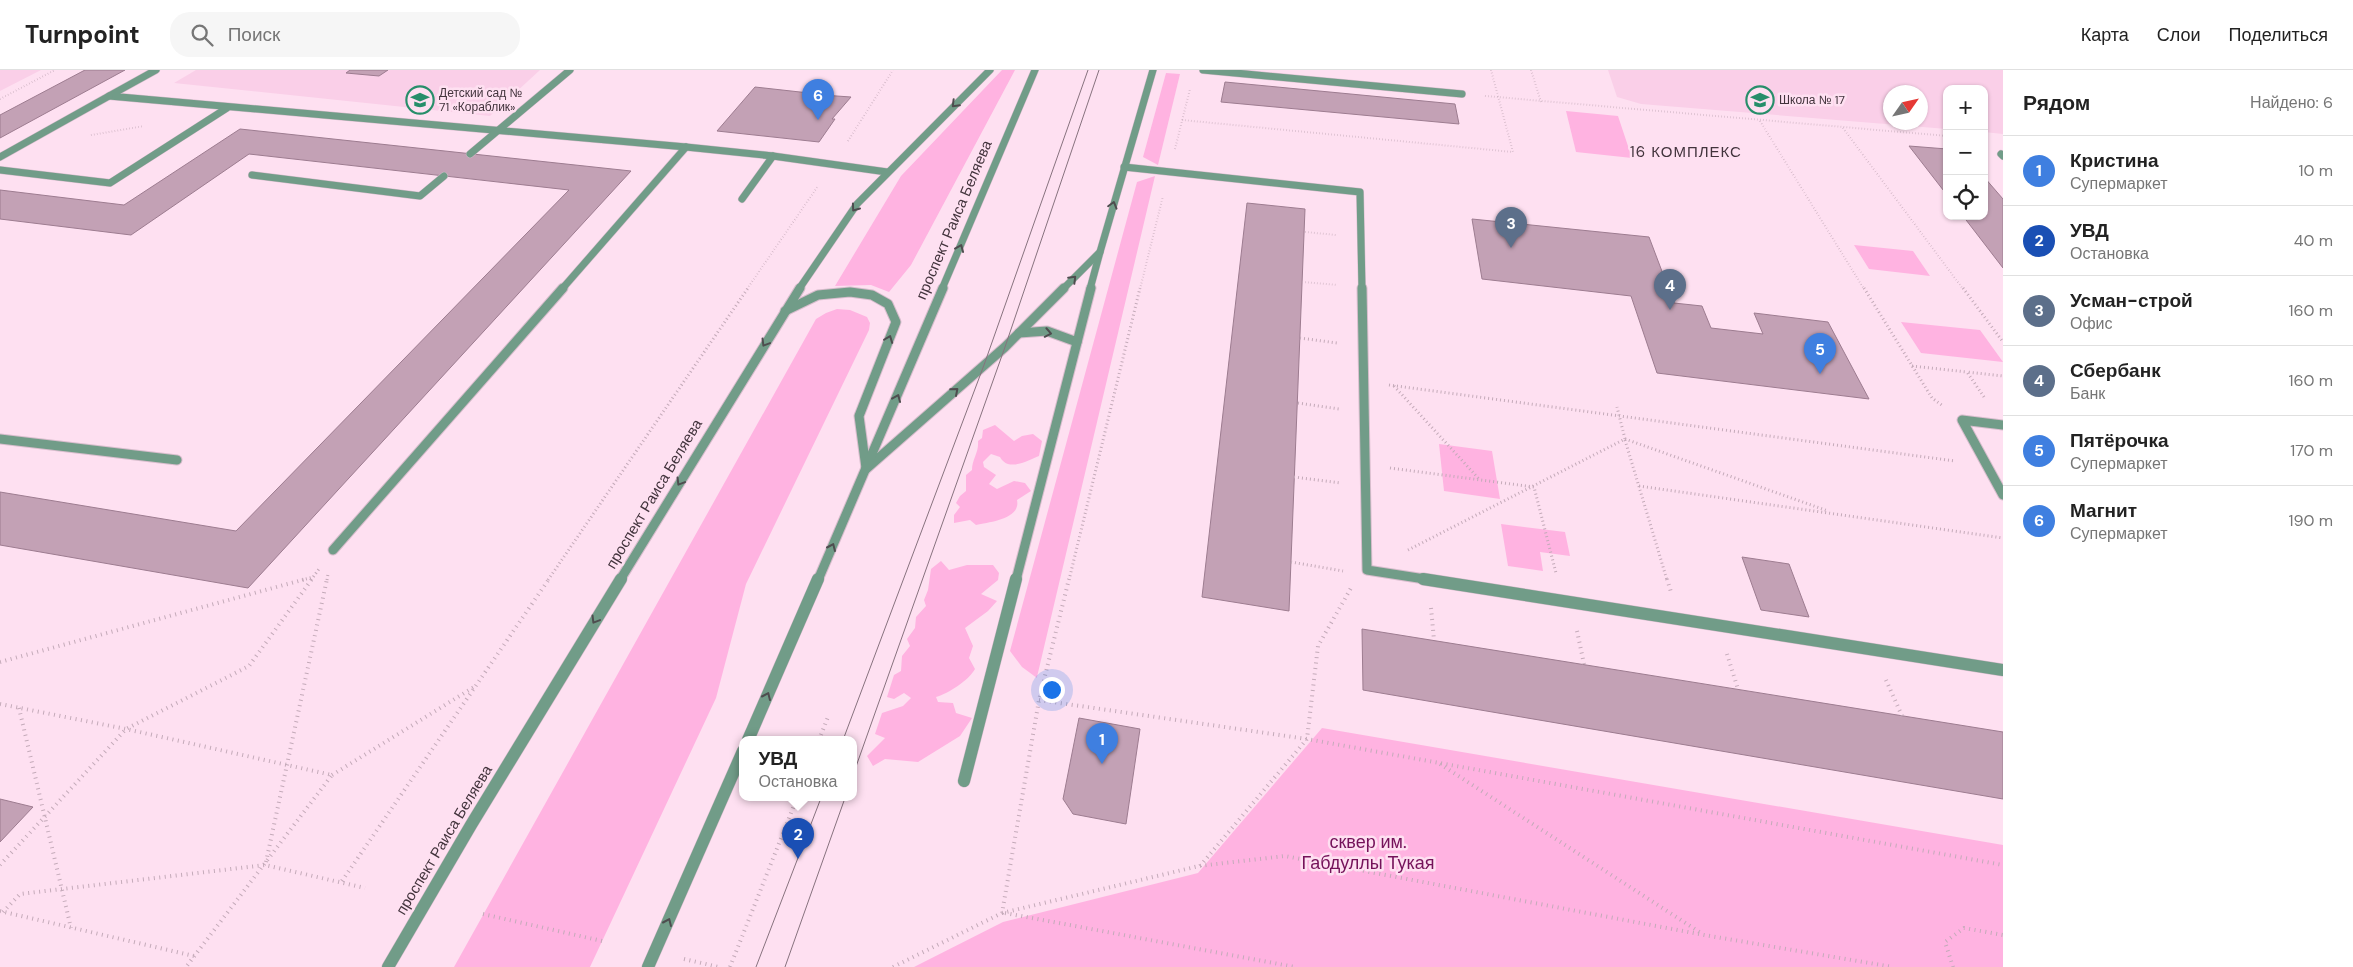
<!DOCTYPE html>
<html lang="ru">
<meta charset="utf-8">
<style>
:root{--surface:#fff;--page:#f6f6f6;--text:#222;--muted:#767676;--line:#e0e0e0;--accent:#7c3aed}
body{margin:0;font-family:"DM Sans",sans-serif;background:var(--page);color:var(--text)}
.controls{position:absolute;right:15px;top:15px;display:grid;overflow:hidden;border-radius:10px;box-shadow:0 1px 4px #0004}
.controls button{width:45px;height:45px;display:grid;place-items:center;padding:0;border:0;border-bottom:1px solid var(--line);background:var(--surface);color:var(--text);font:25px sans-serif}
.compass{position:absolute;left:1883px;top:15px;width:45px;height:45px;border-radius:50%;background:var(--surface);box-shadow:0 1px 4px #0004;rotate:56deg}
.you{position:absolute;left:1051px;top:619px;width:18px;height:18px;margin:-12px;border:4px solid #fff;border-radius:50%;background:#1a73e8;box-shadow:0 0 0 8px #1a73e833}
.badge{display:grid;place-items:center;width:32px;height:32px;border-radius:50%;background:var(--accent);color:#fff;font-size:16px;font-weight:700}
.pin{position:absolute;translate:-50% -41px;filter:drop-shadow(0 1px 2px #0008)}
.pin::after{content:'';position:absolute;top:26px;width:18px;height:15px;background:inherit;clip-path:polygon(0 0,100% 0,50% 100%)}
.popup{position:absolute;left:739px;top:666px;width:118px;height:65px;box-sizing:border-box;display:grid;place-content:center;border-radius:10px;background:var(--surface);filter:drop-shadow(0 1px 4px #0005);font-size:16px;white-space:nowrap;color:var(--muted)}
.popup b{font-size:19px;color:var(--text)}
.popup::after{content:'';position:absolute;left:50%;top:100%;margin-left:-10px;border:10px solid transparent;border-top-color:var(--surface)}
.list{margin:0;padding:0;list-style:none}
h2{display:flex;justify-content:space-between;align-items:center;height:65px;margin:0;padding:0 20px;font-size:21px}
h2 small{font-size:16px;font-weight:400;color:var(--muted)}
.list li{display:grid;grid-template-columns:32px 1fr auto;gap:15px;align-items:center;box-sizing:border-box;height:70px;padding:0 20px;border-top:1px solid var(--line)}
.list b{display:block;font-size:19px;white-space:nowrap}
.list p{margin:0;font-size:16px;white-space:nowrap;color:var(--muted)}
.list em{font-size:16px;font-style:normal;color:var(--muted)}
.icon{flex:none;width:28px;height:28px;fill:none;stroke:currentColor;stroke-width:2;stroke-linecap:round;stroke-linejoin:round}
.map{position:relative;flex:none;width:2003px;height:897px;overflow:hidden}
header{display:flex;align-items:center;gap:30px;box-sizing:border-box;height:70px;padding:0 25px;background:var(--surface);border-bottom:1px solid var(--line)}
header strong{font-size:24px}
nav{display:flex;gap:28px;margin-inline-start:auto;font-size:18px}
.search{width:350px;height:45px;background:var(--page);display:flex;align-items:center;gap:12px;box-sizing:border-box;padding:0 18px;border-radius:20px;color:var(--muted);font-size:19px}
main{display:flex}
aside{flex:1;background:var(--surface)}
.map>svg:first-child{display:block}
.built{fill:#facfe8;fill-rule:evenodd}
.green{fill:#ffb3e1}
.building{fill:#c3a1b5;stroke:#9d7c90}
.lines{fill:none;stroke-linecap:round;stroke-linejoin:round}
.service-far2-casing{stroke:#d8bdcd;stroke-width:8}
.service-far1-casing{stroke:#d8bdcd;stroke-width:11}
.service-casing{stroke:#d8bdcd;stroke-width:13}
.minor-far1-casing{stroke:#d8bdcd;stroke-width:8}
.minor-casing{stroke:#d8bdcd;stroke-width:11}
.tertiary-far2-casing{stroke:#d8bdcd;stroke-width:8}
.tertiary-far1-casing{stroke:#d8bdcd;stroke-width:11}
.tertiary-casing{stroke:#d8bdcd;stroke-width:13}
.path-far2{stroke:#c4aab9;stroke-width:2;stroke-dasharray:0.5 2.5;stroke-linecap:butt}
.path-far1{stroke:#c4aab9;stroke-width:3;stroke-dasharray:1 3;stroke-linecap:butt}
.path{stroke:#c4aab9;stroke-width:4;stroke-dasharray:1 4.5;stroke-linecap:butt}
.service-far2{stroke:#719c88;stroke-width:7}
.service-far1{stroke:#719c88;stroke-width:9}
.service{stroke:#719c88;stroke-width:12}
.minor-far1{stroke:#719c88;stroke-width:7}
.minor{stroke:#719c88;stroke-width:9}
.tertiary-far2{stroke:#719c88;stroke-width:7}
.tertiary-far1{stroke:#719c88;stroke-width:9}
.tertiary{stroke:#719c88;stroke-width:12}
.tram{stroke:#87727e;stroke-width:1}
.oneway{stroke:#4e4d4f}
.labels{text-anchor:middle;stroke-width:5;stroke-linejoin:round;paint-order:stroke}
.far-poi-label{font-size:12px;fill:#42333c;stroke:#fee0f1;text-anchor:start}
.far-quarter-label{font-size:15px;letter-spacing:1px;fill:#42333c;stroke:#fee0f1}
.street-label{font-size:15px;fill:#42333c;stroke:#fee0f1}
.near-park-label{font-size:18px;fill:#75125a;stroke:#fee0f1}
</style>
<header>
<strong>Turnpoint</strong>
<div class="search"><svg class="icon" aria-label="search" viewBox="0 0 24 24"><circle cx="10" cy="10" r="6"/><path d="M15 15l6 6"/></svg>Поиск</div>
<nav><a>Карта</a><a>Слои</a><a>Поделиться</a></nav>
</header>
<main>
<div class="map">
<svg width="2003" height="897" viewBox="0 0 2003 897">
<rect width="100%" height="100%" fill="#fee0f1"/>
<g class="built">
<path d="M 0,0 L 41,0 L 0,21 Z"/>
<path d="M 196,0 L 540,0 L 490,46 L 174,13 Z"/>
<path d="M 1608,0 L 2003,0 L 2003,64 L 1984,62 L 1984,19 L 1947,19 L 1947,59 L 1641,34 L 1617,27 ZM 1920,22 L 1920,52 L 1890,52 L 1890,22 Z"/>
</g>
<g class="green">
<path d="M 1002,0 L 1015,0 L 911,195 L 889,222 L 871,215 L 835,216 L 901,106 Z"/>
<path d="M 1166,3 L 1180,4 L 1158,95 L 1143,87 Z"/>
<path d="M 1566,41 L 1618,46 L 1632,88 L 1576,82 Z"/>
<path d="M 1155,106 L 1037,607 L 1037,608 L 1022,597 L 1010,581 L 1137,112 Z"/>
<path d="M 1854,175 L 1913,181 L 1930,206 L 1869,199 Z"/>
<path d="M 837,239 L 850,240 L 867,247 L 870,253 L 869,260 L 746,514 L 716,628 L 590,897 L 454,897 L 816,249 L 826,243 Z"/>
<path d="M 1901,252 L 1980,260 L 2003,292 L 1921,283 Z"/>
<path d="M 995,355 L 1014,371 L 1022,366 L 1033,364 L 1042,371 L 1039,386 C 1027,391 1008,402 1000,387 L 991,384 L 983,392 L 984,397 L 996,405 L 989,414 L 997,419 L 1014,411 L 1025,413 L 1031,421 L 1017,430 C 1021,449 990,452 976,455 L 970,450 L 954,453 L 954,445 L 960,437 L 956,433 L 960,426 L 966,421 L 966,405 L 972,400 C 972,389 979,383 978,371 L 982,368 L 983,360 Z"/>
<path d="M 1439,374 L 1492,381 L 1500,429 L 1444,421 Z"/>
<path d="M 1501,454 L 1565,462 L 1570,486 L 1540,482 L 1543,501 L 1508,496 Z"/>
<path d="M 941,491 L 949,500 L 967,495 L 993,495 L 999,503 L 998,510 L 981,524 L 997,531 L 988,541 L 965,558 L 973,576 L 969,588 L 975,599 C 968,611 949,623 936,627 L 938,632 L 953,633 L 956,643 L 972,648 L 960,666 L 918,692 L 885,689 L 873,696 L 867,686 L 885,668 L 875,664 L 882,643 L 903,636 L 911,628 L 904,623 L 894,629 L 887,627 L 894,605 L 901,601 L 902,586 L 910,576 L 907,569 L 915,558 L 916,547 L 926,536 L 924,530 L 928,520 L 931,499 Z"/>
<path d="M 1322,658 L 2003,775 L 2003,897 L 914,897 L 1003,852 L 1198,803 Z"/>
</g>
<g class="building">
<path d="M 85,0 L 125,0 L 0,68 L 0,45 Z"/>
<path d="M 350,0 L 388,0 L 379,6 L 346,3 Z"/>
<path d="M 1225,12 L 1455,34 L 1459,54 L 1221,32 Z"/>
<path d="M 755,17 L 809,23 L 808,24 L 851,27 L 832,49 L 835,49 L 819,72 L 717,61 Z"/>
<path d="M 240,59 L 631,101 L 248,518 L 0,475 L 0,422 L 236,461 L 569,120 L 249,84 L 131,165 L 0,149 L 0,120 L 124,135 Z"/>
<path d="M 1909,76 L 1947,79 L 1947,125 Z"/>
<path d="M 1984,107 L 2003,129 L 2003,198 L 1963,146 L 1984,146 Z"/>
<path d="M 1247,133 L 1305,139 L 1289,541 L 1202,527 Z"/>
<path d="M 1472,149 L 1649,167 L 1674,233 L 1702,236 L 1711,258 L 1763,264 L 1754,243 L 1828,252 L 1869,329 L 1657,303 L 1631,226 L 1482,209 Z"/>
<path d="M 1742,487 L 1789,494 L 1809,547 L 1761,540 Z"/>
<path d="M 1362,559 L 2003,662 L 2003,729 L 1363,620 Z"/>
<path d="M 1079,648 L 1140,659 L 1126,754 L 1073,744 L 1063,729 Z"/>
<path d="M 0,729 L 33,737 L 0,772 Z"/>
</g>
<g class="lines">
<g class="service-far2-casing">
<g id="service-far2">
<path d="M 156,0 L 109,26 L 686,77 L 773,86 L 887,102"/>
<path d="M 1203,0 L 1462,24"/>
<path d="M 470,84 L 570,0"/>
<path d="M 2001,84 L 2003,86"/>
<path d="M 0,87 L 109,26"/>
<path d="M 1124,97 L 1360,122 L 1362,219"/>
<path d="M 0,100 L 110,113 L 227,38"/>
<path d="M 252,105 L 420,126 L 444,106"/>
<path d="M 742,129 L 773,86"/>
<path d="M 562,219 L 686,77"/>
<path d="M 1090,219 L 1100,182"/>
</g>
</g>
<g class="service-far1-casing">
<g id="service-far1">
<path d="M 1362,218 L 1367,500 L 1431,510"/>
<path d="M 1019,263 L 1047,261 L 1077,272"/>
<path d="M 2003,355 L 1962,350 L 2003,425"/>
<path d="M 0,369 L 177,390"/>
<path d="M 333,480 L 563,218"/>
<path d="M 1016,510 L 1091,218"/>
</g>
</g>
<g class="service-casing">
<g id="service">
<path d="M 1423,509 L 2003,600"/>
<path d="M 964,711 L 1016,509"/>
</g>
</g>
<g class="minor-far1-casing">
<path id="minor-far1" d="M 1063,219 L 1100,182 L 1153,0"/>
</g>
<g class="minor-casing">
<path id="minor" d="M 866,399 L 1005,277 L 1064,218"/>
</g>
<g class="tertiary-far2-casing">
<g id="tertiary-far2">
<path d="M 799,219 L 857,134 L 990,0"/>
<path d="M 942,219 L 1035,0"/>
</g>
</g>
<g class="tertiary-far1-casing">
<g id="tertiary-far1">
<path d="M 785,241 L 818,225 L 850,222 L 872,225 L 888,234 L 896,252 L 859,346 L 866,398"/>
<path d="M 620,510 L 800,218"/>
<path d="M 818,510 L 943,218"/>
</g>
</g>
<g class="tertiary-casing">
<g id="tertiary">
<path d="M 748,670 L 818,509"/>
<path d="M 388,897 L 471,755 L 621,509"/>
<path d="M 648,897 L 743,681"/>
</g>
</g>
<g class="path-far2">
<path d="M 1531,0 L 1541,32"/>
<path d="M 1485,26 L 1947,66"/>
<path d="M 0,29 L 55,0"/>
<path d="M 1182,50 L 1513,82 L 1491,0"/>
<path d="M 1760,51 L 1864,219"/>
<path d="M 1843,58 L 1963,219"/>
<path d="M 91,65 L 144,56"/>
<path d="M 848,71 L 893,0"/>
<path d="M 1175,79 L 1190,19"/>
<path d="M 1305,162 L 1336,165"/>
<path d="M 1302,212 L 1337,215"/>
<path d="M 747,219 L 818,116"/>
<path d="M 1140,219 L 1163,126"/>
</g>
<g class="path-far1">
<path d="M 1864,218 L 1932,328 L 1943,336"/>
<path d="M 1963,218 L 2003,272"/>
<path d="M 1300,268 L 1337,273"/>
<path d="M 1912,296 L 1967,302"/>
<path d="M 1389,315 L 1955,391"/>
<path d="M 1394,316 L 1479,409"/>
<path d="M 1984,327 L 1967,302 L 2003,306"/>
<path d="M 1298,333 L 1339,339"/>
<path d="M 1625,369 L 1828,441"/>
<path d="M 1625,370 L 1667,510"/>
<path d="M 1390,398 L 1534,417 L 1556,503"/>
<path d="M 1294,407 L 1341,413"/>
<path d="M 1639,416 L 2003,468"/>
<path d="M 1408,480 L 1625,369 L 1617,337"/>
<path d="M 1291,492 L 1343,501"/>
<path d="M 302,510 L 313,507"/>
<path d="M 311,510 L 319,499"/>
<path d="M 327,510 L 328,504"/>
<path d="M 548,510 L 748,218"/>
<path d="M 1069,510 L 1140,218"/>
</g>
<g class="path">
<path d="M 1667,509 L 1671,522"/>
<path d="M 1431,538 L 1434,570"/>
<path d="M 1577,561 L 1584,594"/>
<path d="M 1727,584 L 1738,619"/>
<path d="M 0,592 L 306,509"/>
<path d="M 1886,610 L 1902,646"/>
<path d="M 1039,630 L 1307,669 L 2003,795"/>
<path d="M 0,634 L 126,659 L 332,705 L 186,897"/>
<path d="M 19,638 L 71,858"/>
<path d="M 819,670 L 828,647"/>
<path d="M 1440,694 L 1701,863"/>
<path d="M 332,705 L 474,617"/>
<path d="M 266,792 L 327,509"/>
<path d="M 0,795 L 126,659 L 249,596 L 312,509"/>
<path d="M 1200,796 L 1307,669 L 1318,576 L 1351,518"/>
<path d="M 342,811 L 549,509"/>
<path d="M 0,841 L 194,886"/>
<path d="M 3,842 L 20,824 L 265,795 L 365,818"/>
<path d="M 1002,843 L 1199,796 L 1285,786 L 1704,865 L 1893,897"/>
<path d="M 1005,843 L 1295,897"/>
<path d="M 483,844 L 602,871"/>
<path d="M 684,889 L 719,897"/>
<path d="M 730,897 L 797,728"/>
<path d="M 893,897 L 1002,843 L 1039,630 L 1069,509"/>
<path d="M 1953,897 L 1945,872 L 1964,858 L 2003,865"/>
</g>
<use href="#service-far2" class="service-far2"/>
<use href="#service-far1" class="service-far1"/>
<use href="#service" class="service"/>
<use href="#minor-far1" class="minor-far1"/>
<use href="#minor" class="minor"/>
<use href="#tertiary-far2" class="tertiary-far2"/>
<use href="#tertiary-far1" class="tertiary-far1"/>
<use href="#tertiary" class="tertiary"/>
<g class="tram">
<path d="M 843,670 L 984,295 L 1088,0"/>
<path d="M 853,705 L 1005,277 L 1099,0"/>
<path d="M 756,897 L 821,728"/>
<path d="M 785,897 L 845,728"/>
</g>
</g>
<defs><path id="oneway-chevron" d="M-2-3.5L2.5 0L-2 3.5" fill="none" stroke-width="1.6" stroke-linecap="round" stroke-linejoin="round" transform="scale(1.25)"/></defs>
<g class="oneway">
<use href="#oneway-chevron" transform="translate(955 34) rotate(135)"/>
<use href="#oneway-chevron" transform="translate(1113 135) rotate(-74)"/>
<use href="#oneway-chevron" transform="translate(855 138) rotate(126)"/>
<use href="#oneway-chevron" transform="translate(960 178) rotate(-67)"/>
<use href="#oneway-chevron" transform="translate(1073 209) rotate(-45)"/>
<use href="#oneway-chevron" transform="translate(1048 263) rotate(11)"/>
<use href="#oneway-chevron" transform="translate(889 269) rotate(-69)"/>
<use href="#oneway-chevron" transform="translate(765 273) rotate(121)"/>
<use href="#oneway-chevron" transform="translate(955 321) rotate(-41)"/>
<use href="#oneway-chevron" transform="translate(897 328) rotate(-67)"/>
<use href="#oneway-chevron" transform="translate(680 412) rotate(121)"/>
<use href="#oneway-chevron" transform="translate(832 477) rotate(-66)"/>
<use href="#oneway-chevron" transform="translate(595 550) rotate(121)"/>
<use href="#oneway-chevron" transform="translate(767 626) rotate(-66)"/>
<use href="#oneway-chevron" transform="translate(668 852) rotate(-66)"/>
</g>
<defs>
<g id="school-ring" transform="scale(1.4375)"><circle r="9.5" fill="#fee0f1" stroke="#278e6a" stroke-width="1.5"/><path d="M0-5L7-2L0 1L-7-2ZM-4 1L0 2.5L4 1V4Q0 6-4 4Z" fill="#278e6a"/></g>
</defs>
<g fill-rule="evenodd">
<use href="#school-ring" x="420" y="30"/>
<use href="#school-ring" x="1760" y="30"/>
</g>
<g class="labels">
<g class="far-poi-label">
<text x="439" y="27">Детский сад №<tspan x="439" dy="14">71 «Кораблик»</tspan></text>
<text x="1779" y="34">Школа № 17</text>
</g>
<g class="far-quarter-label">
<text x="1686" y="87">16 КОМПЛЕКС</text>
</g>
<g class="street-label">
<text transform="translate(954 150) rotate(-67)" y="5">проспект Раиса Беляева</text>
<text transform="translate(654 424) rotate(-59)" y="5">проспект Раиса Беляева</text>
<text transform="translate(444 770) rotate(-59)" y="5">проспект Раиса Беляева</text>
</g>
<g class="near-park-label">
<text x="1368" y="778">сквер им.<tspan x="1368" dy="21">Габдуллы Тукая</tspan></text>
</g>
</g>
</svg>
<div class="controls">
<button>+</button>
<button>−</button>
<button><svg class="icon" aria-label="locate" viewBox="0 0 24 24"><circle cx="12" cy="12" r="6"/><path d="M12 2v4M12 18v4M2 12h4M18 12h4"/></svg></button>
</div>
<svg class="compass" viewBox="-18 -18 36 36"><path d="M0-13l5 13h-10z" fill="#e53935"/><path d="M0 13l5-13h-10z" fill="#767676"/></svg>
<div class="you"></div>
<div class="pin badge" style="left:1102px;top:694px;background:#3f7fe0">1</div>
<div class="pin badge" style="left:798px;top:789px;background:#1a4fb4">2</div>
<div class="popup"><b>УВД</b>Остановка</div>
<div class="pin badge" style="left:1511px;top:178px;background:#5c6f8a">3</div>
<div class="pin badge" style="left:1670px;top:240px;background:#5c6f8a">4</div>
<div class="pin badge" style="left:1820px;top:304px;background:#3f7fe0">5</div>
<div class="pin badge" style="left:818px;top:50px;background:#3f7fe0">6</div>
</div>
<aside>
<h2>Рядом<small>Найдено: 6</small></h2>
<ul class="list">
<li><span class="badge" style="background:#3f7fe0">1</span><div><b>Кристина</b><p>Супермаркет</p></div><em>10 m</em></li>
<li><span class="badge" style="background:#1a4fb4">2</span><div><b>УВД</b><p>Остановка</p></div><em>40 m</em></li>
<li><span class="badge" style="background:#5c6f8a">3</span><div><b>Усман-строй</b><p>Офис</p></div><em>160 m</em></li>
<li><span class="badge" style="background:#5c6f8a">4</span><div><b>Сбербанк</b><p>Банк</p></div><em>160 m</em></li>
<li><span class="badge" style="background:#3f7fe0">5</span><div><b>Пятёрочка</b><p>Супермаркет</p></div><em>170 m</em></li>
<li><span class="badge" style="background:#3f7fe0">6</span><div><b>Магнит</b><p>Супермаркет</p></div><em>190 m</em></li>
</ul>
</aside>
</main>
